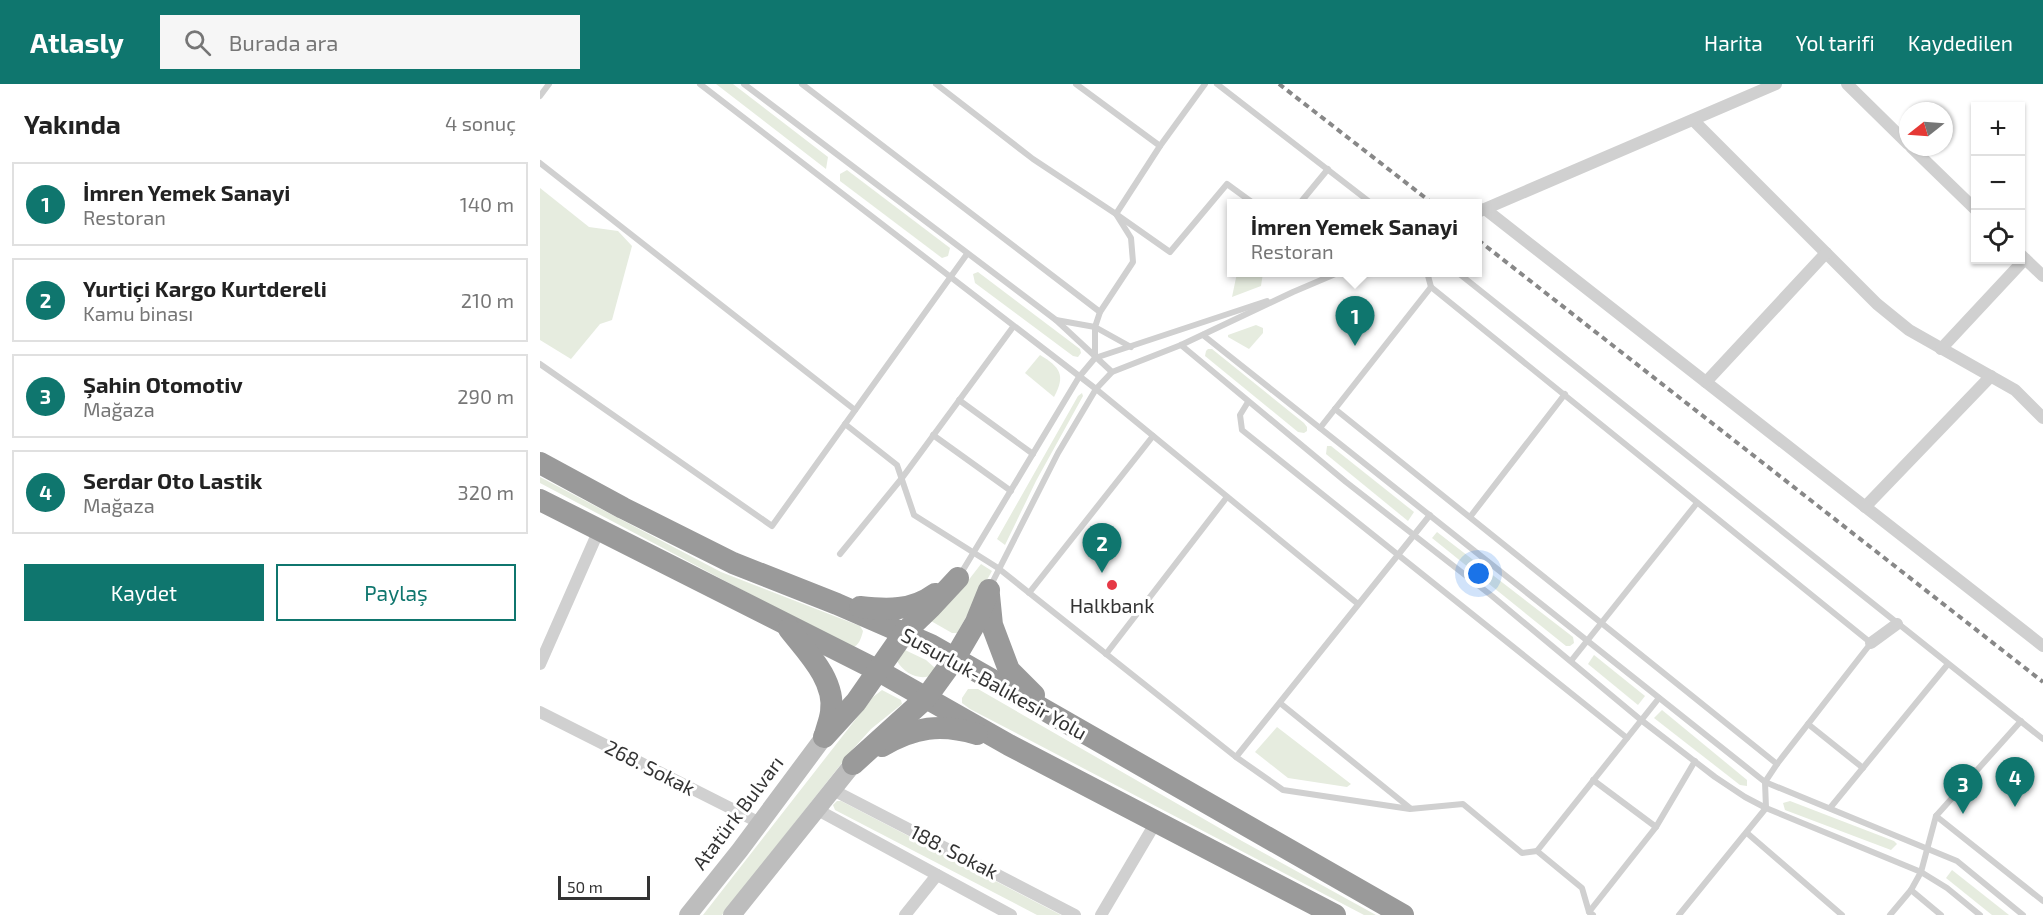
<!DOCTYPE html>
<html lang="tr">
<meta charset="utf-8">
<style>
:root{--surface:#fff;--page:#f6f6f6;--text:#222;--muted:#767676;--line:#e0e0e0;--accent:#0f766e}
body{margin:0;font-family:"Exo 2",sans-serif;background:var(--page);color:var(--text)}
.controls{position:absolute;right:18px;top:18px;display:grid;overflow:hidden;border-radius:0px;box-shadow:0 2px 4px #0004}
.controls button{width:54px;height:54px;display:grid;place-items:center;padding:0;border:0;border-bottom:2px solid var(--line);background:var(--surface);color:var(--text);font:30px sans-serif}
.compass{position:absolute;left:1359px;top:18px;width:54px;height:54px;border-radius:50%;background:var(--surface);box-shadow:0 2px 4px #0004;rotate:253deg}
.scale{position:absolute;left:18px;bottom:15px;width:92px;box-sizing:border-box;padding-left:6px;border:3px solid #333;border-top:0;font-size:16px;line-height:21px;white-space:nowrap;color:#333;-webkit-text-stroke:4px #fff;paint-order:stroke}
.you{position:absolute;left:939px;top:490px;width:21px;height:21px;margin:-15px;border:4px solid #fff;border-radius:50%;background:#1a73e8;box-shadow:0 0 0 9px #1a73e833}
.badge{display:grid;place-items:center;width:39px;height:39px;border-radius:50%;background:var(--accent);color:#fff;font-size:20px;font-weight:700}
.pin{position:absolute;translate:-50% -50px;filter:drop-shadow(0 2px 3px #0008)}
.pin::after{content:'';position:absolute;top:32px;width:21px;height:18px;background:inherit;clip-path:polygon(0 0,100% 0,50% 100%)}
.popup{position:absolute;left:687px;top:115px;width:255px;height:78px;box-sizing:border-box;display:grid;place-content:center;border-radius:0px;background:var(--surface);filter:drop-shadow(0 2px 4px #0005);font-size:20px;white-space:nowrap;color:var(--muted)}
.popup b{font-size:22px;color:var(--text)}
.popup::after{content:'';position:absolute;left:50%;top:100%;margin-left:-12px;border:12px solid transparent;border-top-color:var(--surface)}
.list{margin:0;padding:0;list-style:none}
h2{display:flex;justify-content:space-between;align-items:center;height:78px;margin:0;padding:0 24px;font-size:26px}
h2 small{font-size:20px;font-weight:400;color:var(--muted)}
.list li{display:grid;grid-template-columns:39px 1fr auto;gap:18px;align-items:center;box-sizing:border-box;height:84px;margin:0 12px 12px;padding:0 12px;border:2px solid var(--line);border-radius:0px}
.list b{display:block;font-size:22px;white-space:nowrap}
.list p{margin:0;font-size:20px;white-space:nowrap;color:var(--muted)}
.list em{font-size:20px;font-style:normal;color:var(--muted)}
.actions{display:flex;gap:12px;padding:18px 24px}
.actions a{flex:1;padding:14px 0;border:2px solid var(--accent);border-radius:0px;text-align:center;font-size:21px;color:var(--accent)}
.actions .main{background:var(--accent);color:#fff}
.icon{flex:none;width:33px;height:33px;fill:none;stroke:currentColor;stroke-width:2;stroke-linecap:round;stroke-linejoin:round}
.map{position:relative;flex:none;width:1503px;height:831px;overflow:hidden}
header{display:flex;align-items:center;gap:36px;box-sizing:border-box;height:84px;padding:0 30px;background:var(--accent);color:#fff}
header strong{font-size:28px}
nav{display:flex;gap:33px;margin-inline-start:auto;font-size:21px}
.search{width:420px;height:54px;background:var(--page);display:flex;align-items:center;gap:15px;box-sizing:border-box;padding:0 21px;border-radius:0px;color:var(--muted);font-size:22px}
main{display:flex}
aside{flex:1;background:var(--surface)}
.map>svg:first-child{display:block}
.green{fill:#e6ecdf}
.lines{fill:none;stroke-linecap:round;stroke-linejoin:round}
.lane{stroke:#d0d0d0;stroke-width:6}
.street{stroke:#d0d0d0;stroke-width:12}
.secondary{stroke:#bdbdbd;stroke-width:18}
.highway{stroke:#9a9a9a;stroke-width:22}
.rail{stroke:#888;stroke-width:4;stroke-dasharray:6 4.5;stroke-linecap:butt}
.poi-dot{fill:#e63946;stroke:#fff;stroke-width:2}
.labels{text-anchor:middle;stroke-width:6;stroke-linejoin:round;paint-order:stroke}
.poi-label{font-size:20px;fill:#333;stroke:#fff}
.street-label{font-size:20px;fill:#333;stroke:#fff}
</style>
<header>
<strong>Atlasly</strong>
<div class="search"><svg class="icon" aria-label="search" viewBox="0 0 24 24"><circle cx="10" cy="10" r="6"/><path d="M15 15l6 6"/></svg>Burada ara</div>
<nav><a>Harita</a><a>Yol tarifi</a><a>Kaydedilen</a></nav>
</header>
<main>
<aside>
<h2>Yakında<small>4 sonuç</small></h2>
<ul class="list">
<li><span class="badge">1</span><div><b>İmren Yemek Sanayi</b><p>Restoran</p></div><em>140 m</em></li>
<li><span class="badge">2</span><div><b>Yurtiçi Kargo Kurtdereli</b><p>Kamu binası</p></div><em>210 m</em></li>
<li><span class="badge">3</span><div><b>Şahin Otomotiv</b><p>Mağaza</p></div><em>290 m</em></li>
<li><span class="badge">4</span><div><b>Serdar Oto Lastik</b><p>Mağaza</p></div><em>320 m</em></li>
</ul>
<div class="actions"><a class="main">Kaydet</a><a>Paylaş</a></div>
</aside>
<div class="map">
<svg width="1503" height="831" viewBox="0 0 1503 831">
<rect width="100%" height="100%" fill="#fff"/>
<g class="green">
<path d="M 176,0 L 193,0 L 288,73 L 286,85 Z"/>
<path d="M 307,86 L 410,164 L 408,172 L 402,174 L 300,97 L 300,90 Z"/>
<path d="M 0,104 L 49,143 L 78,147 L 92,162 L 72,236 L 60,240 L 31,275 L 0,256 Z"/>
<path d="M 438,188 L 540,265 L 541,269 L 538,273 L 533,272 L 435,199 L 433,190 Z"/>
<path d="M 697,189 L 723,189 L 721,202 L 692,213 Z"/>
<path d="M 716,241 L 723,244 L 723,249 L 709,265 L 688,253 L 688,251 Z"/>
<path d="M 668,265 L 672,265 L 764,339 L 767,343 L 767,347 L 764,349 L 758,348 L 665,272 L 666,267 Z"/>
<path d="M 500,271 C 520,283 526,291 514,313 L 485,289 Z"/>
<path d="M 542,309 L 543,312 L 496,397 L 465,461 L 457,455 L 538,312 Z"/>
<path d="M 787,362 L 791,362 L 874,428 L 868,437 L 786,370 Z"/>
<path d="M 0,393 L 181,488 L 320,542 L 323,547 C 321,555 319,561 312,564 L 0,399 Z"/>
<path d="M 897,448 L 1033,553 L 1034,559 L 1030,562 L 1026,562 L 892,454 Z"/>
<path d="M 441,480 L 452,487 L 417,549 L 412,549 L 391,537 L 417,511 Z"/>
<path d="M 365,566 L 386,576 L 395,584 L 391,592 C 377,596 364,589 357,577 Z"/>
<path d="M 1054,571 L 1105,612 L 1098,621 L 1048,580 Z"/>
<path d="M 428,605 L 438,605 L 702,757 L 836,831 L 824,831 L 430,625 L 422,619 L 422,614 Z"/>
<path d="M 342,606 L 361,616 L 362,620 L 331,645 L 313,665 L 182,831 L 163,831 L 333,613 Z"/>
<path d="M 1122,626 L 1207,696 L 1207,702 L 1200,701 L 1114,634 Z"/>
<path d="M 737,643 L 811,700 L 807,703 L 748,694 L 715,668 Z"/>
<path d="M 297,717 L 301,717 L 521,831 L 497,831 L 295,726 L 293,721 Z"/>
<path d="M 1250,717 L 1354,757 L 1357,760 L 1351,766 L 1245,726 L 1243,719 Z"/>
<path d="M 1412,786 L 1469,831 L 1452,831 L 1406,794 Z"/>
</g>
<g class="lines">
<g class="lane">
<path d="M 160,0 L 556,305 L 818,520"/>
<path d="M 204,0 L 516,236 L 572,288"/>
<path d="M 262,0 L 560,228"/>
<path d="M 396,0 L 493,75 L 576,130 L 630,168 L 687,100 L 713,119"/>
<path d="M 536,0 L 620,62"/>
<path d="M 677,0 L 831,119"/>
<path d="M 0,12 L 9,0"/>
<path d="M 0,79 L 315,326"/>
<path d="M 760,119 L 788,85"/>
<path d="M 887,188 L 891,203 L 1331,559 L 1237,680 L 1225,698 L 1226,724 L 1139,831"/>
<path d="M 917,188 L 1503,655"/>
<path d="M 516,236 L 555,243 L 591,263"/>
<path d="M 663,251 L 1225,698 L 1417,777 L 1483,831"/>
<path d="M 641,261 L 806,398 L 952,512 L 1101,636 L 1175,693 L 1205,713 L 1226,724 L 1381,788 L 1407,804 L 1440,831"/>
<path d="M 555,274 L 555,243 L 560,228 L 593,178 L 591,154 L 576,130 L 620,62 L 665,0"/>
<path d="M 0,280 L 232,442 L 427,170"/>
<path d="M 419,316 L 493,370"/>
<path d="M 708,318 L 700,331 L 702,346 L 1087,654"/>
<path d="M 795,325 L 1237,680"/>
<path d="M 305,340 L 357,381 L 374,431 L 458,484 L 696,673 L 743,706 L 870,725 L 923,720 L 982,769 L 997,767 L 1042,804 L 1049,828 L 1053,831"/>
<path d="M 780,344 L 891,203"/>
<path d="M 393,351 L 471,407"/>
<path d="M 930,433 L 1025,310"/>
<path d="M 300,470 L 362,394 L 473,243"/>
<path d="M 420,491 L 539,293 L 555,274 L 727,217"/>
<path d="M 451,501 L 518,369 L 556,305 L 572,288 L 641,261 L 753,208 L 800,188"/>
<path d="M 489,509 L 613,352"/>
<path d="M 566,570 L 687,413"/>
<path d="M 1031,577 L 1157,419"/>
<path d="M 740,619 L 870,724"/>
<path d="M 1268,640 L 1323,684"/>
<path d="M 696,673 L 890,431"/>
<path d="M 1053,696 L 1116,743"/>
<path d="M 1290,724 L 1408,580"/>
<path d="M 1396,732 L 1503,817"/>
<path d="M 1207,749 L 1302,831"/>
<path d="M 997,767 L 1119,614"/>
<path d="M 1371,806 L 1401,831"/>
<path d="M 1049,828 L 1116,743 L 1155,677"/>
<path d="M 1350,831 L 1371,806 L 1381,788 L 1396,732 L 1481,637"/>
</g>
<g class="street">
<path d="M 1307,0 L 1368,60"/>
<path d="M 1153,36 L 1337,220 L 1369,246 L 1475,306 L 1503,334"/>
<path d="M 1371,63 L 1436,126"/>
<path d="M 945,125 L 1503,562"/>
<path d="M 940,127 L 1236,0"/>
<path d="M 1480,170 L 1503,192"/>
<path d="M 1401,265 L 1485,175"/>
<path d="M 1166,298 L 1286,169"/>
<path d="M 1325,423 L 1451,292"/>
<path d="M 1331,559 L 1357,540"/>
<path d="M 0,580 L 59,446"/>
<path d="M 0,628 L 220,739"/>
<path d="M 293,706 L 535,831"/>
<path d="M 276,725 L 471,831"/>
<path d="M 365,831 L 397,791"/>
<path d="M 561,831 L 616,738"/>
</g>
<g class="secondary">
<path d="M 148,831 L 200,766 L 284,653"/>
<path d="M 192,831 L 313,680"/>
</g>
<g class="highway">
<path d="M 0,379 L 83,424 L 193,479 L 297,520 L 391,561 L 863,831"/>
<path d="M 0,416 L 337,586 L 469,661 L 795,831"/>
<path d="M 449,511 L 452,541 L 469,586 L 494,611"/>
<path d="M 320,523 C 347,526 372,527 395,510"/>
<path d="M 249,545 C 266,567 296,596 291,628 C 290,636 287,643 285,651"/>
<path d="M 284,653 L 316,618 L 364,549 L 391,523 L 418,494"/>
<path d="M 342,662 C 374,643 401,639 437,650"/>
<path d="M 313,680 L 386,614 L 415,574 L 436,538 L 449,506"/>
</g>
<g class="rail">
<path d="M 739,0 L 892,119"/>
<path d="M 938,156 L 1503,598"/>
</g>
</g>
<circle class="poi-dot" cx="572" cy="501" r="6"/>
<g class="labels">
<g class="poi-label">
<text x="572" y="529">Halkbank</text>
</g>
<g class="street-label">
<text transform="translate(454 600) rotate(29)" y="7">Susurluk-Balıkesir Yolu</text>
<text transform="translate(110 684) rotate(27)" y="7">268. Sokak</text>
<text transform="translate(198 729) rotate(-53)" y="7">Atatürk Bulvarı</text>
<text transform="translate(414 768) rotate(27)" y="7">188. Sokak</text>
</g>
</g>
</svg>
<div class="controls">
<button>+</button>
<button>−</button>
<button><svg class="icon" aria-label="locate" viewBox="0 0 24 24"><circle cx="12" cy="12" r="6"/><path d="M12 2v4M12 18v4M2 12h4M18 12h4"/></svg></button>
</div>
<svg class="compass" viewBox="-18 -18 36 36"><path d="M0-13l5 13h-10z" fill="#e53935"/><path d="M0 13l5-13h-10z" fill="#767676"/></svg>
<div class="scale">50 m</div>
<div class="you"></div>
<div class="pin badge" style="left:815px;top:262px">1</div>
<div class="popup"><b>İmren Yemek Sanayi</b>Restoran</div>
<div class="pin badge" style="left:562px;top:489px">2</div>
<div class="pin badge" style="left:1423px;top:730px">3</div>
<div class="pin badge" style="left:1475px;top:723px">4</div>
</div>
</main>
